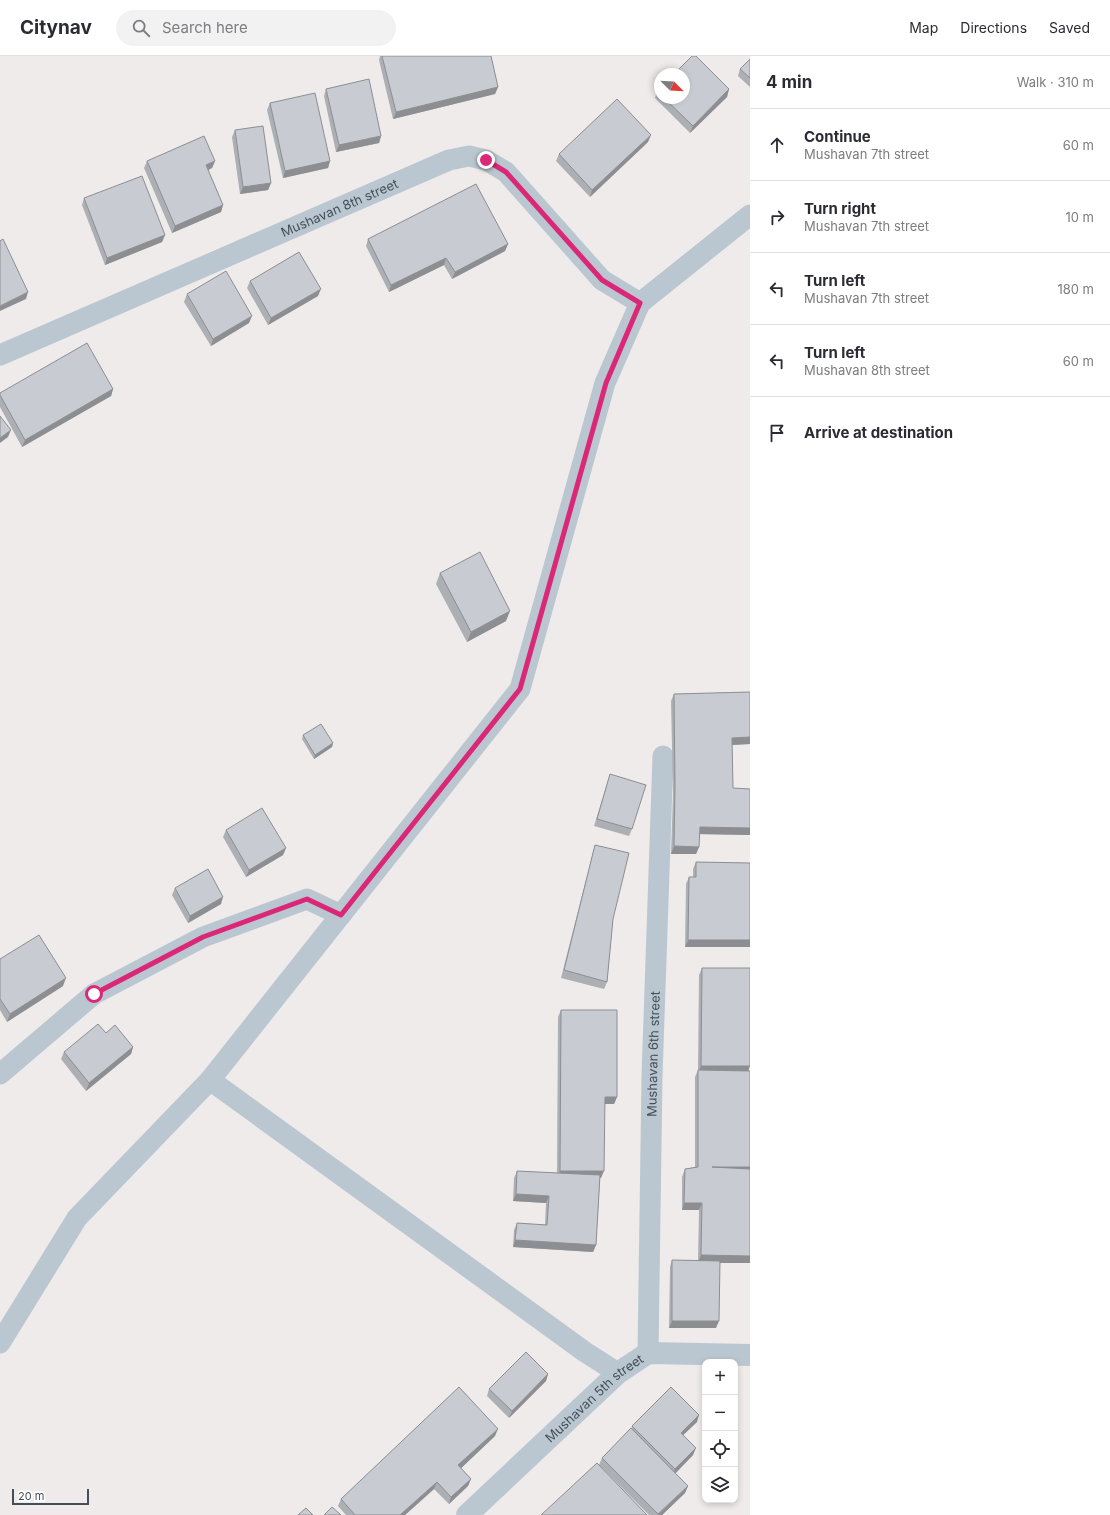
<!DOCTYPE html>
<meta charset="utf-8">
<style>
:root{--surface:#fff;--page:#f2f2f3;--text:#2b2b33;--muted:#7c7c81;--line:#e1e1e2}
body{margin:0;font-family:Inter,sans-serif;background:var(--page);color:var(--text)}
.controls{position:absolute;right:12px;bottom:12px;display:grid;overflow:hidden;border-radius:8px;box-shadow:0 2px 6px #0003}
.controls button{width:36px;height:36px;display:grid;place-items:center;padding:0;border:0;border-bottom:1px solid var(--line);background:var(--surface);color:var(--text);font:20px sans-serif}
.compass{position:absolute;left:654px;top:12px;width:36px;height:36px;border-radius:50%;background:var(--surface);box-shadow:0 2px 6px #0003;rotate:114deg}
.scale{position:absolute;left:12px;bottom:10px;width:77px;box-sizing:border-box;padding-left:4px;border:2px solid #43505a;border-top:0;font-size:11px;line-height:14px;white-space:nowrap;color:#43505a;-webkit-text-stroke:3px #fff;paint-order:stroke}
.stop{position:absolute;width:12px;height:12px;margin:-9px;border:3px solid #db2777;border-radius:50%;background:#fff}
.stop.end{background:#db2777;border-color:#fff;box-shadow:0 1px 4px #0008}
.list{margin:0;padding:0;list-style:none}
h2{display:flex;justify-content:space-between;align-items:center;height:52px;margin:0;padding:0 16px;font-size:17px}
h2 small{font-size:13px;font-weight:400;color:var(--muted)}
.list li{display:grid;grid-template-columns:26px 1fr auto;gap:12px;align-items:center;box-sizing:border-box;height:72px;padding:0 16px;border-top:1px solid var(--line)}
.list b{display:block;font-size:15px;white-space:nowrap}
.list p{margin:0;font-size:13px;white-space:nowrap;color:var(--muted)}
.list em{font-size:13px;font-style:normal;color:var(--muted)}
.icon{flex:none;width:22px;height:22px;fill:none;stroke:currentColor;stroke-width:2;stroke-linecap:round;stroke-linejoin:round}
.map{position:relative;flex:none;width:750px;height:1459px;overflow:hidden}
header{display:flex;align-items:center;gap:24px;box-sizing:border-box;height:56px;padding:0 20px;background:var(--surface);border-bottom:1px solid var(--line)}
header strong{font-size:19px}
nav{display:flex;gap:22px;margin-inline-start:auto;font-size:14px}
.search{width:280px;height:36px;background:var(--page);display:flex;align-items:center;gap:10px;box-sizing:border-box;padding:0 14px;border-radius:22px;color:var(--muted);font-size:15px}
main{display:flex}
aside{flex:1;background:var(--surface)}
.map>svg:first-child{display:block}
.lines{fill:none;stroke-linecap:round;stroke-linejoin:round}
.minor{stroke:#bbc7d0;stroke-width:21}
.tertiary{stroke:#bbc7d0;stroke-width:22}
.wall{fill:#acafb4}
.shaded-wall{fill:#8c8e92}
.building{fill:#c8cbd1;stroke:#8c8e92}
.route{stroke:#db2777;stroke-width:5}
.labels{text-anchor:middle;stroke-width:3.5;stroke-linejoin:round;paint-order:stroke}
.street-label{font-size:13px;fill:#43505a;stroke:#fff}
</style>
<header>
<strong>Citynav</strong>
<div class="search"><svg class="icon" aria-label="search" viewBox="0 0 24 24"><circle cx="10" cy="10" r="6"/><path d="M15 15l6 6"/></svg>Search here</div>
<nav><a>Map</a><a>Directions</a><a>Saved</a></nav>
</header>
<main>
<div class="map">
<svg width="750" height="1459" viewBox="0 0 750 1459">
<rect width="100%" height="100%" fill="#efebeb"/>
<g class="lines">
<g class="minor">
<path id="s1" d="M 0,299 L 449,104 L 469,100 L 486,104 L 506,116 L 602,224 L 640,247"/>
<path d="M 0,1018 L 94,938 L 203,881 L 307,843 L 341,859"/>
<path d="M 210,1024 L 585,1296 L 618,1317"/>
<path d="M 0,1287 L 77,1162 L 210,1024 L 520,633 L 605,327 L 640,247 L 750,159"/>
<path id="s2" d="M 648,1297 L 652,1020 L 663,700"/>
</g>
<path class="tertiary" id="s3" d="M 467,1459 L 618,1317 L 648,1297 L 750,1299"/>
</g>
<g class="wall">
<path d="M 380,0 L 491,0 L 498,31 L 495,38 L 393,63 L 379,4 Z"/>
<path d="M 750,3 L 750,31 L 738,20 L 740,13 Z"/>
<path d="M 660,32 L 660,42 L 684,42 L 729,33 L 727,41 L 690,77 L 655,42 L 657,35 Z"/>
<path d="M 326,33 L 381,80 L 379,87 L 336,96 L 324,40 Z"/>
<path d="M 270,47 L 330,105 L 328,112 L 283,122 L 267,54 Z"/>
<path d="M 235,74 L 271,127 L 268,134 L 240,138 L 232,81 Z"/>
<path d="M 648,86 L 590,141 L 556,105 L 559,98 Z"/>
<path d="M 147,105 L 215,105 L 212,112 L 208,114 L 223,149 L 221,156 L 172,177 L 144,112 Z"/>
<path d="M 84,142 L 165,179 L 162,186 L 105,209 L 82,149 Z"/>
<path d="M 368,183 L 508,188 L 505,195 L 452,223 L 444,209 L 389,236 L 366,190 Z"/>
<path d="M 250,225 L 318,240 L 268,269 L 247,232 Z"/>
<path d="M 187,238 L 249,267 L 211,290 L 184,246 Z"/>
<path d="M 113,333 L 111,340 L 22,391 L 0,351 L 0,337 Z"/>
<path d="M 440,517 L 506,565 L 467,586 L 436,528 Z"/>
<path d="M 750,636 L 750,688 L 732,689 L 733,732 L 750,779 L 699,778 L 699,791 L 696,798 L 671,798 L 673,738 L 671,645 L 674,638 Z"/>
<path d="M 303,679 L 333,687 L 332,691 L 314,703 L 302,683 Z"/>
<path d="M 610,718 L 632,773 L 629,780 L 594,770 Z"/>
<path d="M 226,774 L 286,792 L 283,799 L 246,821 L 223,781 Z"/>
<path d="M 595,789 L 613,863 L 607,926 L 604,933 L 561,922 L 593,796 Z"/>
<path d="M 696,806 L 750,807 L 685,891 L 686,828 L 689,821 L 693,821 L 693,813 Z"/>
<path d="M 175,832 L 221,848 L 188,867 L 172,839 Z"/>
<path d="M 0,903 L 63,930 L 7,966 L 0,954 Z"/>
<path d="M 702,912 L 749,1015 L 750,1015 L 750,1207 L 720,1207 L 716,1272 L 669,1272 L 670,1211 L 672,1204 L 698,1204 L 699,1154 L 682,1154 L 682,1121 L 685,1113 L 695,1111 L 695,1021 L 698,1014 L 699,919 Z"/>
<path d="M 561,954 L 617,1041 L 614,1048 L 605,1048 L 601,1122 L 600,1122 L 596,1189 L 593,1196 L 513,1191 L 514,1174 L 517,1167 L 545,1169 L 546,1147 L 513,1145 L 514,1122 L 517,1115 L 557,1117 L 558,961 Z"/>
<path d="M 106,977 L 133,991 L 131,998 L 86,1035 L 61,1003 L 64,996 Z"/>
<path d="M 548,1318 L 546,1325 L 509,1362 L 487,1340 L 489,1333 Z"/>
<path d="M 697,1366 L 683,1379 L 693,1399 L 675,1417 L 688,1430 L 685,1437 L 662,1459 L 649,1459 L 599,1409 L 602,1402 L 631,1373 L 632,1370 Z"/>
<path d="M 495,1380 L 461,1412 L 471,1423 L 468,1430 L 449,1448 L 434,1433 L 405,1459 L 346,1459 L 338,1450 L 341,1443 Z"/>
</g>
<g class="shaded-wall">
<path d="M 498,31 L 495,38 L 393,63 L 396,56 Z"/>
<path d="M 729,33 L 727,41 L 690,77 L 693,70 Z"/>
<path d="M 651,79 L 648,86 L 590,141 L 592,134 Z"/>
<path d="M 381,80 L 379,87 L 336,96 L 339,89 Z"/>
<path d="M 215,105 L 212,112 L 204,116 L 206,109 Z"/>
<path d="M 330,105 L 328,112 L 283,122 L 285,115 Z"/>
<path d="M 271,127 L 268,134 L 240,138 L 243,131 Z"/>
<path d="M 223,149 L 221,156 L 172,177 L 175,170 Z"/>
<path d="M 165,179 L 162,186 L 105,209 L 107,202 Z"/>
<path d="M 508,188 L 505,195 L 452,223 L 455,216 Z"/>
<path d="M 446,202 L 444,209 L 389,236 L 391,229 Z"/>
<path d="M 321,233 L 318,240 L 268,269 L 271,262 Z"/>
<path d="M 28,236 L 26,243 L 0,255 L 0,250 Z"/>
<path d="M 252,260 L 249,267 L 211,290 L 213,283 Z"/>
<path d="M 113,333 L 111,340 L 22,391 L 25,384 Z"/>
<path d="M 11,374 L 8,381 L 0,387 L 0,382 Z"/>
<path d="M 510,555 L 506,565 L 467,586 L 471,576 Z"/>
<path d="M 750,681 L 750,688 L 730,689 L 732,682 Z"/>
<path d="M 333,687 L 332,691 L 314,703 L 315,699 Z"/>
<path d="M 700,771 L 750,772 L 750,779 L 697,778 Z"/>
<path d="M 674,790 L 699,791 L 696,798 L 671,798 Z"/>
<path d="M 286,792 L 283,799 L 246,821 L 249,814 Z"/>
<path d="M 223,841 L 221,848 L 188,867 L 190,860 Z"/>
<path d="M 688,884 L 750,884 L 750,891 L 685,891 Z"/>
<path d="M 66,922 L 63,930 L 7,966 L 10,958 Z"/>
<path d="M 133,991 L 131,998 L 86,1035 L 89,1027 Z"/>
<path d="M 701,1010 L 750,1010 L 747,1018 L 698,1017 Z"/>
<path d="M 605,1041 L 617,1041 L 614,1048 L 602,1048 Z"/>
<path d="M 712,1111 L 750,1111 L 750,1118 Z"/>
<path d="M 560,1115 L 604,1115 L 601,1122 L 557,1122 Z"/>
<path d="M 516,1138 L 549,1140 L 546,1147 L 513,1145 Z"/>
<path d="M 684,1147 L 702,1147 L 699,1154 L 682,1154 Z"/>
<path d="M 515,1184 L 596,1189 L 593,1196 L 513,1191 Z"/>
<path d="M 701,1199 L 750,1200 L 750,1207 L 698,1207 Z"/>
<path d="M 672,1265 L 719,1265 L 716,1272 L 669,1272 Z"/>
<path d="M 548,1318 L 546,1325 L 509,1362 L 512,1355 Z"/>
<path d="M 699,1359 L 697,1366 L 678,1384 L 681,1377 Z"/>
<path d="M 498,1373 L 495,1380 L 456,1417 L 458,1409 Z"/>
<path d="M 696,1392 L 693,1399 L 673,1420 L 675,1413 Z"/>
<path d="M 471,1423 L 468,1430 L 449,1448 L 451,1441 Z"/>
<path d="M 437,1426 L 434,1433 L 405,1459 L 400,1459 Z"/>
<path d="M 688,1430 L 685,1437 L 662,1459 L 658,1459 Z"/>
</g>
<g class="building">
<path d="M 382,0 L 491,0 L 498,31 L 396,56 Z"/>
<path d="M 692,0 L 696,0 L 729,33 L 693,70 L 664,42 L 684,42 L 684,18 L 674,18 Z"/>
<path d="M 750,3 L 750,22 L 740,13 Z"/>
<path d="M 369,23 L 381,80 L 339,89 L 326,33 Z"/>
<path d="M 660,32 L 660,38 L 657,35 Z"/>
<path d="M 315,37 L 330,105 L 285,115 L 270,47 Z"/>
<path d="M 617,43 L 651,79 L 592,134 L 559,98 Z"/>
<path d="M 263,70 L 271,127 L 243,131 L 235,74 Z"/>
<path d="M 204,80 L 215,105 L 206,109 L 223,149 L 175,170 L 147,105 Z"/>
<path d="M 142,120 L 165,179 L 107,202 L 84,142 Z"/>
<path d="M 476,128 L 508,188 L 455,216 L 446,202 L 391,229 L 368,183 Z"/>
<path d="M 3,183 L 28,236 L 0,250 L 0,185 Z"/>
<path d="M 299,196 L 321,233 L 271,262 L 250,225 Z"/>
<path d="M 226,215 L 252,260 L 213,283 L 187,238 Z"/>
<path d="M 87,287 L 113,333 L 25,384 L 0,339 L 0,337 Z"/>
<path d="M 0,360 L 11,374 L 0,382 Z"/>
<path d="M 480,496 L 510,555 L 471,576 L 440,517 Z"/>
<path d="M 750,636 L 750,681 L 732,682 L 733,732 L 750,733 L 750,772 L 700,771 L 699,791 L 674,790 L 675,731 L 674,638 Z"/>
<path d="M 321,668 L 333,687 L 315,699 L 303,679 Z"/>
<path d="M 610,718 L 646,729 L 632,773 L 597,763 Z"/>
<path d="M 262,752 L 286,792 L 249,814 L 226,774 Z"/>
<path d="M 595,789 L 629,797 L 613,863 L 607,926 L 564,914 Z"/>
<path d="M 696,806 L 750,807 L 750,884 L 688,884 L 689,821 L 696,821 Z"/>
<path d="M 208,813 L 223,841 L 190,860 L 175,832 Z"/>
<path d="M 39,879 L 66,922 L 10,958 L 0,943 L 0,903 Z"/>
<path d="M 702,912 L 750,912 L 750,1010 L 701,1010 Z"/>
<path d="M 561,954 L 617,954 L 617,1041 L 605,1041 L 604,1115 L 560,1115 Z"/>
<path d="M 98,968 L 106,977 L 115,969 L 133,991 L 89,1027 L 64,996 Z"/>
<path d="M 698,1014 L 750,1015 L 750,1111 L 712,1111 L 750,1113 L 750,1200 L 701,1199 L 702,1147 L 684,1147 L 685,1113 L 698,1111 Z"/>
<path d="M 517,1115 L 600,1119 L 596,1189 L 515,1184 L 517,1167 L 547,1169 L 549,1140 L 516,1138 Z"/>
<path d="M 672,1204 L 720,1205 L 719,1265 L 672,1265 Z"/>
<path d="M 526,1296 L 548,1318 L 512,1355 L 489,1333 Z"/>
<path d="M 459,1331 L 498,1373 L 458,1409 L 471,1423 L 451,1441 L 437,1426 L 400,1459 L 355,1459 L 341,1443 Z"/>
<path d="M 671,1331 L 699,1359 L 681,1377 L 696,1392 L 675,1413 L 632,1370 Z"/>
<path d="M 631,1372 L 688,1430 L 658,1458 L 602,1402 Z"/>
<path d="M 597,1407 L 647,1459 L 541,1459 Z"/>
<path d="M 332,1451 L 341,1459 L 324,1459 Z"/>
<path d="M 306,1452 L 313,1459 L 298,1459 Z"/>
</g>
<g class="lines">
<path class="route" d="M 94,938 L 203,881 L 307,843 L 341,859 L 520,633 L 606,327 L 640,247 L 602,224 L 506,116 L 486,104"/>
</g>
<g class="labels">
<g class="street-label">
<text dy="5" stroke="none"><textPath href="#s1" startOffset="370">Mushavan 8th street</textPath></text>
<text dy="5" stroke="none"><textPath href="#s2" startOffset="299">Mushavan 6th street</textPath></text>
<text dy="5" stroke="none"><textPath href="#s3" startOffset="173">Mushavan 5th street</textPath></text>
</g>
</g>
</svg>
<div class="controls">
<button>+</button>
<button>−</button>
<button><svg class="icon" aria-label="locate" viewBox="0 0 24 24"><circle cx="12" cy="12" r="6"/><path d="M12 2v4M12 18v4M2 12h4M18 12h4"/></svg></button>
<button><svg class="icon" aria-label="layers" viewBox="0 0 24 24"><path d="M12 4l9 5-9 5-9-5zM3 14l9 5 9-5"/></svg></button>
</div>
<svg class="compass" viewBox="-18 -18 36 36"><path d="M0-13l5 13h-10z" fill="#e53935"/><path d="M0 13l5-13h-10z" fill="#7c7c81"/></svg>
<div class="scale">20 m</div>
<div class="stop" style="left:94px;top:938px"></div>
<div class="stop end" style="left:486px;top:104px"></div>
</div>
<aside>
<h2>4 min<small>Walk · 310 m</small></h2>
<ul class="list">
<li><svg class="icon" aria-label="ahead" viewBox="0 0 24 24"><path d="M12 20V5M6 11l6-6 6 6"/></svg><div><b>Continue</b><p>Mushavan 7th street</p></div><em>60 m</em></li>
<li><svg class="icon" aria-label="right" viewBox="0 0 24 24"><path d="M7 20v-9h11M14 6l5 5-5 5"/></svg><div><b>Turn right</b><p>Mushavan 7th street</p></div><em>10 m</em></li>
<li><svg class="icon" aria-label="left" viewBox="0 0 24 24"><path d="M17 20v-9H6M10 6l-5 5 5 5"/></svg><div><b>Turn left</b><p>Mushavan 7th street</p></div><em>180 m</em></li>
<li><svg class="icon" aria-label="left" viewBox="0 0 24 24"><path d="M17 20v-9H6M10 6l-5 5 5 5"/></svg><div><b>Turn left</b><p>Mushavan 8th street</p></div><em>60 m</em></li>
<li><svg class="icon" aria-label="arrive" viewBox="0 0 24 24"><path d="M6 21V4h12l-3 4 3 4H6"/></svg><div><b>Arrive at destination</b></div></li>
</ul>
</aside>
</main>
